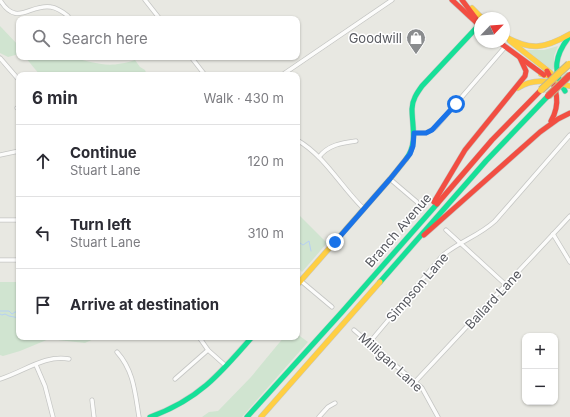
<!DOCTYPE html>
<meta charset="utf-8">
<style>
:root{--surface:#fff;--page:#f7f7f7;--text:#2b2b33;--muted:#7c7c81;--line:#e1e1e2}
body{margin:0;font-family:Inter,sans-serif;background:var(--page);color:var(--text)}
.controls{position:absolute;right:12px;bottom:12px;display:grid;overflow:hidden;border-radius:8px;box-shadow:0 1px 3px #0004}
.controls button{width:36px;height:36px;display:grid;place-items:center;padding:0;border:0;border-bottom:1px solid var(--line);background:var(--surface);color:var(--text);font:20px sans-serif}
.compass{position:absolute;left:474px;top:12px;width:36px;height:36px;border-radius:50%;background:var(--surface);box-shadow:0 1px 3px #0004;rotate:65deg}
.stop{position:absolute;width:12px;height:12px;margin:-9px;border:3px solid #1a73e8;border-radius:50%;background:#fff}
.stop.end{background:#1a73e8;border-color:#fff;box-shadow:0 1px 4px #0008}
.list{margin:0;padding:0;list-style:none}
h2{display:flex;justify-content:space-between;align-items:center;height:52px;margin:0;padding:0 16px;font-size:17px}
h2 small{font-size:13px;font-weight:400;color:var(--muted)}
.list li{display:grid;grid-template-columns:26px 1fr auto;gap:12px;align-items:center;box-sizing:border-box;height:72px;padding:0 16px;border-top:1px solid var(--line)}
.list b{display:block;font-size:15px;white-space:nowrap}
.list p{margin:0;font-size:13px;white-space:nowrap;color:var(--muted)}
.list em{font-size:13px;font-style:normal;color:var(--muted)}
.icon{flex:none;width:22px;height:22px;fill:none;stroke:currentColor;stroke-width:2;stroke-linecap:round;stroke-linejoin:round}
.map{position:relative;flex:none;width:570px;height:417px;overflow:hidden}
.search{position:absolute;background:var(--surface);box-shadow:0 1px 3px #0004;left:16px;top:16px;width:284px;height:44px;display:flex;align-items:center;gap:10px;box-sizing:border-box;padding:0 14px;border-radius:8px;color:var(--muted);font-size:15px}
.panel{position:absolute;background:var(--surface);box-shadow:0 1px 3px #0004;left:16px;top:72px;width:284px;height:268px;border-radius:8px}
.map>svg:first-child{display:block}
.green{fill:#d0e4d0}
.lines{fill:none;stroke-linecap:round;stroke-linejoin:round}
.stream{stroke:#b6d0f3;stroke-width:1}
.street-casing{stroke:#c5c6c4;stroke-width:5}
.fast-casing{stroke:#c5c7c5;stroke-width:6}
.slow-casing{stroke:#c5c7c5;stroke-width:6}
.jam-casing{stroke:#c5c7c5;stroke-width:6}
.street{stroke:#fcfcfb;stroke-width:3.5}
.fast{stroke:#16e098;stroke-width:5}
.slow{stroke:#ffcf43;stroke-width:5}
.jam{stroke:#f24e42;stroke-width:5}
.slow-bridge-casing{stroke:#bdb692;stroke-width:8;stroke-linecap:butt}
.jam-bridge-casing{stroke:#bdb692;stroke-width:8;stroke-linecap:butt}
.slow-bridge{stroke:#ffcf43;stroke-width:6}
.jam-bridge{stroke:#f24e42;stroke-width:6}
.route{stroke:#1a73e8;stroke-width:5}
.labels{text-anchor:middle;stroke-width:3;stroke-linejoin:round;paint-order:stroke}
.poi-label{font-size:13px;fill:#585a60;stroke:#fff;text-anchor:end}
.street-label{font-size:13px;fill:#585a60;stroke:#fff}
</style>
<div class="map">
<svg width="570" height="417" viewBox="0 0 570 417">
<rect width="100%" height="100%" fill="#e8e8e2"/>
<g class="green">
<path d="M 0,26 L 19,46 L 19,54 L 8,57 L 0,53 Z"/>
<path d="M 558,46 L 554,56 L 554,69 L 552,70 L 526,50 L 544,50 Z"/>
<path d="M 25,57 L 44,58 L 47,57 C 55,57 64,56 72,58 C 99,63 107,69 135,60 L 140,67 L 145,70 L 147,75 L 40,75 Z"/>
<path d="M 297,213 L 327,243 L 302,272 L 297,267 Z"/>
<path d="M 0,282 L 19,282 L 19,337 L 98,337 L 85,343 L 49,339 L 20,351 L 3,356 L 0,355 Z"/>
<path d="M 297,334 L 308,342 L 242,417 L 202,417 L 209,412 L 218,411 L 251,377 L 284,337 L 297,337 Z"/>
</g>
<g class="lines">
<g class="stream">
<path d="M 297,241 L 303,245 L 309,241 L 311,251"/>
<path d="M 0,311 L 9,311 L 12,314 L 15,312 L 19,312"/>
<path d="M 0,314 L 2,315 L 5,314 L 9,316 L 19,318"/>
</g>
<g class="street-casing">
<g id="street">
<path d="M 0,0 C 17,28 30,3 51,7 C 58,8 63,12 68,16"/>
<path d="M 145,0 L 160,19"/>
<path d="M 191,57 L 205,75"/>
<path d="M 0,58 L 19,80"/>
<path d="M 282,75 L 392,0"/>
<path d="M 17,108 L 19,107"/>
<path d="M 414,133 L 426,133 L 435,128 L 505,47"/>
<path d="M 297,140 C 325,156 341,187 364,209"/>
<path d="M 0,155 L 19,151"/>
<path d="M 319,157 C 328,145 341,143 356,141"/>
<path d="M 390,179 L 417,202"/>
<path d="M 0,220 L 19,220"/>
<path d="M 446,230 L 506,285"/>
<path d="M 553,234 L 570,262"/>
<path d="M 0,260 L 19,260"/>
<path d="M 301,281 L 332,307"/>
<path d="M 354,330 L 422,388 L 438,417"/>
<path d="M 199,337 L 208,350 L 226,366"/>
<path d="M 369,343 L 442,256 C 458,242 479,236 495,221 L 570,135"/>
<path d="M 117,352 C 134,371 135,393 139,417"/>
<path d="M 36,365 L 45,386 L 53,417"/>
<path d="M 0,379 C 23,372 46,354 69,359"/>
<path d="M 175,379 L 208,350"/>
<path d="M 415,382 L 570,216"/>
<path d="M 92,400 L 94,417"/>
<path d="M 319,417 L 328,407 L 335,403"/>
</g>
</g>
<g class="fast-casing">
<g id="fast">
<path d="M 565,91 C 552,71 555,55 569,37"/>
<path d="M 406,159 C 418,144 412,126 412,109 C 412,100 417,93 422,86 L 479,25"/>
<path d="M 380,282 L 486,161 L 548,96"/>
<path d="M 150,417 C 198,400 220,374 252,337"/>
<path d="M 247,417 L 342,312 L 437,204"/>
</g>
</g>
<g class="slow-casing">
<g id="slow">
<path d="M 472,8 L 482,18"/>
<path d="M 504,36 C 530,51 544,49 570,34"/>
<path d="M 510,41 L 551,73"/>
<path d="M 541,74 L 553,77"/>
<path d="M 518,88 C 535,77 551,82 570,86"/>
<path d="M 297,285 L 390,179 L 406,159"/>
<path d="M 261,417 L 380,282"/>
</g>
</g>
<g class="jam-casing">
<g id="jam">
<path d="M 452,0 L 480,26"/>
<path d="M 462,0 L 477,20"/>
<path d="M 499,42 L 544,75"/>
<path d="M 547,71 C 557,88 561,104 551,121"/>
<path d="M 434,202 L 465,150 L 525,76 L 526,71 L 520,58"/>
<path d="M 437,204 L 492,140 L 541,90"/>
<path d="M 424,235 L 540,132 L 558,119 L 570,113"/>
</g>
</g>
<use href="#street" class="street"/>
<use href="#fast" class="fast"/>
<use href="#slow" class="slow"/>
<use href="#jam" class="jam"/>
<g class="slow-bridge-casing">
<path id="slow-bridge" d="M 541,90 L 569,64"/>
</g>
<g class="jam-bridge-casing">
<path id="jam-bridge" d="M 548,96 L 570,75"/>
</g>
<use href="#slow-bridge" class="slow-bridge"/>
<use href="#jam-bridge" class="jam-bridge"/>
</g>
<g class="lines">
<path class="route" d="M 335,242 L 390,179 L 410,154 L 413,146 L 414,133 L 426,133 L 432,130 L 456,104"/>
</g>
<defs>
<g id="shop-pin" transform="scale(1)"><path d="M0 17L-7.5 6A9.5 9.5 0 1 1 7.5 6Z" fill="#8a8c8e" stroke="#fff"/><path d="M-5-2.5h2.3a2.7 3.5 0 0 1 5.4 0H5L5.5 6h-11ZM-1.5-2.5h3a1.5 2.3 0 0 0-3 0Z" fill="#fff"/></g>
</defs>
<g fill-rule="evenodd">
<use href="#shop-pin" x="416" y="38"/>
</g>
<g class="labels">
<g class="poi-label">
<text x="402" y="43">Goodwill</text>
</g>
<g class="street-label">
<text transform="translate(398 230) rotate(-49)" y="5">Branch Avenue</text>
<text transform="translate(417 287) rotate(-49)" y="5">Simpson Lane</text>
<text transform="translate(493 299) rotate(-47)" y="5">Ballard Lane</text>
<text transform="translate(391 362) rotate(42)" y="5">Milligan Lane</text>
</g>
</g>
</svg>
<div class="controls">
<button>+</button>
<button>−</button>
</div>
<svg class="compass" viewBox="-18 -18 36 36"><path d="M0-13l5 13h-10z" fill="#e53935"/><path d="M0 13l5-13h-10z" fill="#7c7c81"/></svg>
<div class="stop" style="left:456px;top:104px"></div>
<div class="stop end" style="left:335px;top:242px"></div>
<div class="search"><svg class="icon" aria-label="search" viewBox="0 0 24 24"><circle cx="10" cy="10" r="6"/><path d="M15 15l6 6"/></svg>Search here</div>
<section class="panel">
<h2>6 min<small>Walk · 430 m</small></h2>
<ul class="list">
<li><svg class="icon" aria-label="ahead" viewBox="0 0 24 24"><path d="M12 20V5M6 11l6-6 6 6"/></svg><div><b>Continue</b><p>Stuart Lane</p></div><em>120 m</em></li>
<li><svg class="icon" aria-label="left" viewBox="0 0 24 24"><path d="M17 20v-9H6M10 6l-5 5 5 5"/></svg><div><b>Turn left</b><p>Stuart Lane</p></div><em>310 m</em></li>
<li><svg class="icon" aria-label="arrive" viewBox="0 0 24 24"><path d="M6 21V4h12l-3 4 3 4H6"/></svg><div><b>Arrive at destination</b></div></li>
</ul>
</section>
</div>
